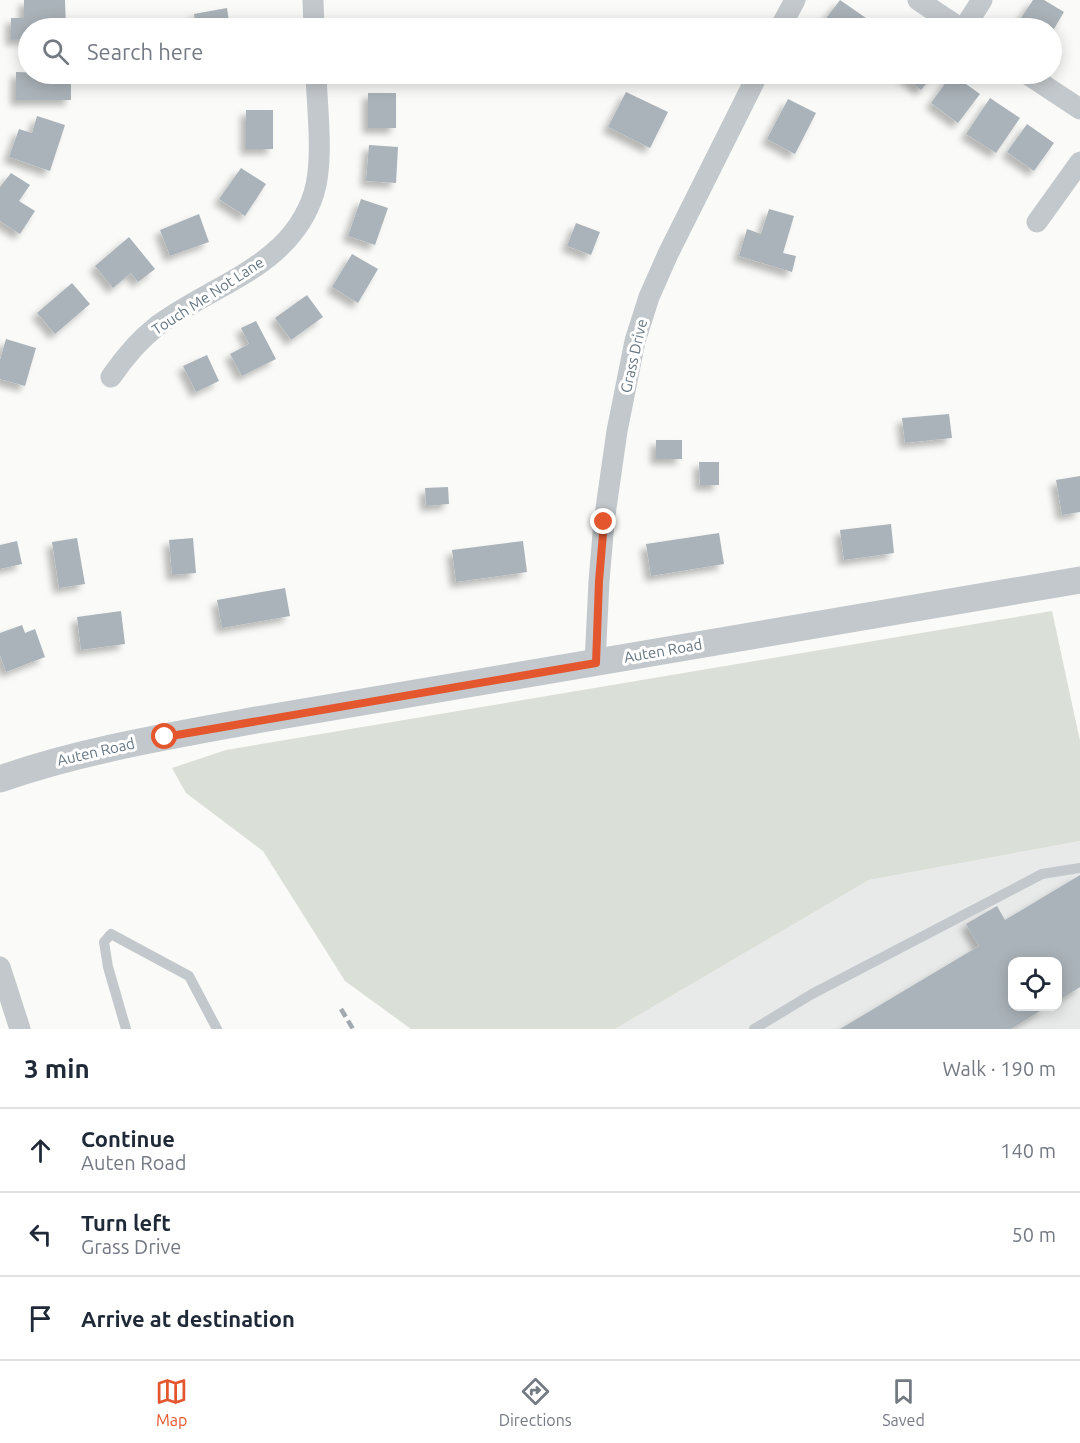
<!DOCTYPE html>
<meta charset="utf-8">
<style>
:root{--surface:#fff;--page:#f6f6f7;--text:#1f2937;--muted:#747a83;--line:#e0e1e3;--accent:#e4572e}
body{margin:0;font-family:Ubuntu,sans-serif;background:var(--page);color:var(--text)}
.controls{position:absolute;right:18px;bottom:18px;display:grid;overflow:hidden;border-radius:12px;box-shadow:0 3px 15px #0003}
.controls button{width:54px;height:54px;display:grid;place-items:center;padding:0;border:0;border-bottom:2px solid var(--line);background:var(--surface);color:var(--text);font:30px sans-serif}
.stop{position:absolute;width:18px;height:18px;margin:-14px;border:4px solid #e4572e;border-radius:50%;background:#fff}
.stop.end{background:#e4572e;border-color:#fff;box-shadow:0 2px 6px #0008}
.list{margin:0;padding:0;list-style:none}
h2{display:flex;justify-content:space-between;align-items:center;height:78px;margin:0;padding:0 24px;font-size:26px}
h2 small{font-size:20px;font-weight:400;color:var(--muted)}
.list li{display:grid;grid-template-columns:39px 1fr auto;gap:18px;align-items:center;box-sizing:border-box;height:84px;padding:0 24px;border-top:2px solid var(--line)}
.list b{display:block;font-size:22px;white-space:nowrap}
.list p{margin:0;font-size:20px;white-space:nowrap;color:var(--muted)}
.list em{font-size:20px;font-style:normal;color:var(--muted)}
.icon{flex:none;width:33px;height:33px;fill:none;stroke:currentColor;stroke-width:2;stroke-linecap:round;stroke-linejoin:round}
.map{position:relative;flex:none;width:1080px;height:1029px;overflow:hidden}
.search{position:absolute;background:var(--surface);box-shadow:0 3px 15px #0003;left:18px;right:18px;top:18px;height:66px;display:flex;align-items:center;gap:15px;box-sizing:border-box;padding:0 21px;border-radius:33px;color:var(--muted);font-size:22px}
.sheet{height:330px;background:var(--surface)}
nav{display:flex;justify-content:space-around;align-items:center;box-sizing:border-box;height:84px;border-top:2px solid var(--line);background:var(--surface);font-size:16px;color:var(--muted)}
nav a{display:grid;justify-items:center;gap:3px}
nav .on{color:var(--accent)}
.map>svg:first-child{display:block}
.built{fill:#e8e9e9;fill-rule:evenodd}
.green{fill:#dadfd7}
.building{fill:#aab3b9;filter:url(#shadow)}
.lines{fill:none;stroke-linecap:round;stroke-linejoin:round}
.service{stroke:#c3c8cc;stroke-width:10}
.minor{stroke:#c3c8cc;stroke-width:21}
.tertiary{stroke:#c3c8cc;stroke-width:27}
.rail{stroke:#a2aab0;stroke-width:4.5;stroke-dasharray:9 4.5;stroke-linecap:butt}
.route{stroke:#e4572e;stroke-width:8}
.labels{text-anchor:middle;stroke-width:6;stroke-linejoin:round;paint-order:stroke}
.street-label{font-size:15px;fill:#657683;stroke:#fff}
</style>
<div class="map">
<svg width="1080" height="1029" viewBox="0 0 1080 1029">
<defs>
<filter id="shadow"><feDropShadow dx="-5.5" dy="5.5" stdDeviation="3" flood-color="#0004"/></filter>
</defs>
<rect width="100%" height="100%" fill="#fafaf8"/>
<path class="built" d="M 1080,841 L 1080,1029 L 615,1029 L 869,880 ZM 1012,962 L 1058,962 L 1058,1006 L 1012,1006 Z"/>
<path class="green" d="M 1052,611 L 1080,741 L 1080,841 L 869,880 L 615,1029 L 411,1029 L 345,981 L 263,851 L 186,793 L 172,768 L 226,750 Z"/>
<g class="building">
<path d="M 24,0 L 65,0 L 66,28 L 28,28 L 28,39 L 11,40 L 11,18 L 24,18 Z"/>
<path d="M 840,0 L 866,18 L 858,28 L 826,28 L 821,25 Z"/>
<path d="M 1033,0 L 1044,0 L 1064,12 L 1052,32 L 1052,28 L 1038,28 L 1021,18 Z"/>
<path d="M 227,8 L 230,28 L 196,28 L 194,14 Z"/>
<path d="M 16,72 L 71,74 L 71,100 L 16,100 Z"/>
<path d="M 901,74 L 934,74 L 921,90 Z"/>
<path d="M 952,74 L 980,94 L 958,123 L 931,103 Z"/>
<path d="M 626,92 L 668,112 L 650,148 L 608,127 Z"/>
<rect x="368" y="93" width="28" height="35"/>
<path d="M 990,98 L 1020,118 L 996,153 L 966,134 Z"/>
<path d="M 788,99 L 816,113 L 795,154 L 767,139 Z"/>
<rect x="246" y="110" width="27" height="39"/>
<path d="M 37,116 L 65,125 L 50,171 L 9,157 L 19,129 L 32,133 Z"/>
<path d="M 1027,124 L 1054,143 L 1034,171 L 1007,152 Z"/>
<path d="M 369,145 L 398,147 L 396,183 L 366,181 Z"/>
<path d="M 241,168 L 266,184 L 245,216 L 219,199 Z"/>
<path d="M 11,173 L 30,185 L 19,201 L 35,211 L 20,234 L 0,221 L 0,187 Z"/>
<path d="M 361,199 L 388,208 L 375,245 L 348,236 Z"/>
<path d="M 769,209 L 794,216 L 783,253 L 796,256 L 792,272 L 739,256 L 747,229 L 761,234 Z"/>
<path d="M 199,214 L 209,242 L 170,256 L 160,230 Z"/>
<path d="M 576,223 L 600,232 L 591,255 L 567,246 Z"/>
<path d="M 129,237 L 155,269 L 138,282 L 131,273 L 113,288 L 95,266 Z"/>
<path d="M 352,254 L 378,269 L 358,303 L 332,287 Z"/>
<path d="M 72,283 L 90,304 L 55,334 L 37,313 Z"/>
<path d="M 307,295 L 323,317 L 291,340 L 275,318 Z"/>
<path d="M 256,321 L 276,359 L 242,376 L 230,354 L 249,344 L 241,328 Z"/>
<path d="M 6,339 L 36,348 L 25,386 L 0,379 L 0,360 Z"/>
<path d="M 207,355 L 219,381 L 196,392 L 183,366 Z"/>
<path d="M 949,414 L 952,438 L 905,443 L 902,418 Z"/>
<rect x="656" y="440" width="26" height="19"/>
<path d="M 699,462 L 719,462 L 719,485 L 700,485 Z"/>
<path d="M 1080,476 L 1080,512 L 1062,515 L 1056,480 Z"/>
<path d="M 448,487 L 449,504 L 426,506 L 425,488 Z"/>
<path d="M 891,524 L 894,553 L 844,560 L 840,530 Z"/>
<path d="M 719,533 L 724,564 L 651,576 L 646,544 Z"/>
<path d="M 77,538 L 85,584 L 59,588 L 52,542 Z"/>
<path d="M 193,538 L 196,573 L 172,575 L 169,540 Z"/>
<path d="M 17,541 L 22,564 L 0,569 L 0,545 Z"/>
<path d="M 523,541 L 527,572 L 456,582 L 452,550 Z"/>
<path d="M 285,588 L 290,616 L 222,628 L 217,600 Z"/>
<path d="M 121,611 L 125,644 L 81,650 L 77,617 Z"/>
<path d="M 22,625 L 25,633 L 35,629 L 45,657 L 6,672 L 0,655 L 0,633 Z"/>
<path d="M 1080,875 L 1080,987 L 1058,1001 L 1058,962 L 1012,962 L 1012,1006 L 1048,1006 L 1011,1029 L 840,1029 L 979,946 L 966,924 L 997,906 L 1005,920 Z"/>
</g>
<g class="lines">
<g class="service">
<path d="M 126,1029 L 108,967 L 104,942 L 111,934 L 189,976 L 217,1029"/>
<path d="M 754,1029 L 812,994 L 1042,874 L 1080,868"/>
</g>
<g class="minor">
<path d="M 313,0 L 314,28"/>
<path d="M 918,0 L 960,28"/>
<path d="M 780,28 L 795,0"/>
<path d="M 964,28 L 982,0"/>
<path d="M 1027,74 L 1080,109"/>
<path d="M 1037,222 L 1080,162"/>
<path d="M 111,377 C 124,358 138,341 157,326 C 213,284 291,267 314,193 C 324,160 317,108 316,74"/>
<path d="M 595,663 L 599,581 L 604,522 L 617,431 L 635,341 L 649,297 L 668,254 L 758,74"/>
<path d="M 0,967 L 20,1029"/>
</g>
<path class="tertiary" d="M 0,779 C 83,750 170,736 256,720 L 1080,580"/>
<path class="rail" d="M 341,1009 L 353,1029"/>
</g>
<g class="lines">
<path class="route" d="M 165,737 L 596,663 L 599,581 L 604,522"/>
</g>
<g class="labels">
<g class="street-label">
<text transform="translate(208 296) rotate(-33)" y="5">Touch Me Not Lane</text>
<text transform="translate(634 356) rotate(-77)" y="5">Grass Drive</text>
<text transform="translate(663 651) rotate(-10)" y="5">Auten Road</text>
<text transform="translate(96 752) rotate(-13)" y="5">Auten Road</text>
</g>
</g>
</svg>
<div class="controls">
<button><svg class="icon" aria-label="locate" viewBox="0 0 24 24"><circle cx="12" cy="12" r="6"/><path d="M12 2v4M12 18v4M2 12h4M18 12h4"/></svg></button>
</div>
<div class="stop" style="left:165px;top:737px"></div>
<div class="stop end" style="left:604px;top:522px"></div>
<div class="search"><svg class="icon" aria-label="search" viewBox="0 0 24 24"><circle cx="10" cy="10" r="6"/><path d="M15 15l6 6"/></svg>Search here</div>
</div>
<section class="sheet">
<h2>3 min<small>Walk · 190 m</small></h2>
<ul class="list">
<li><svg class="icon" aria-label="ahead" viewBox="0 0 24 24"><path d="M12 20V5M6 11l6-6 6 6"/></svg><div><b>Continue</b><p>Auten Road</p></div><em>140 m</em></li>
<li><svg class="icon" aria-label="left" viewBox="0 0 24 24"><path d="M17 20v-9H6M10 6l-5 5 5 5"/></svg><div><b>Turn left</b><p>Grass Drive</p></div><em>50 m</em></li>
<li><svg class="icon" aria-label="arrive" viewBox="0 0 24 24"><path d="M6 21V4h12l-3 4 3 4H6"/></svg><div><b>Arrive at destination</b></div></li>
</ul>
</section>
<nav>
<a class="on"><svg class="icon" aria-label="map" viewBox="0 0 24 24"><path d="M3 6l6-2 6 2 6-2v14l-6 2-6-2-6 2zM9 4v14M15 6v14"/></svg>Map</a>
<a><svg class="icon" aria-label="directions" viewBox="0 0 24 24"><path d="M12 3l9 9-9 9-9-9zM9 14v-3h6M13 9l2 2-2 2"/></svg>Directions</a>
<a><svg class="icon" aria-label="saved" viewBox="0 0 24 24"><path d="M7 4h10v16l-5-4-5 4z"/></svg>Saved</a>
</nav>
